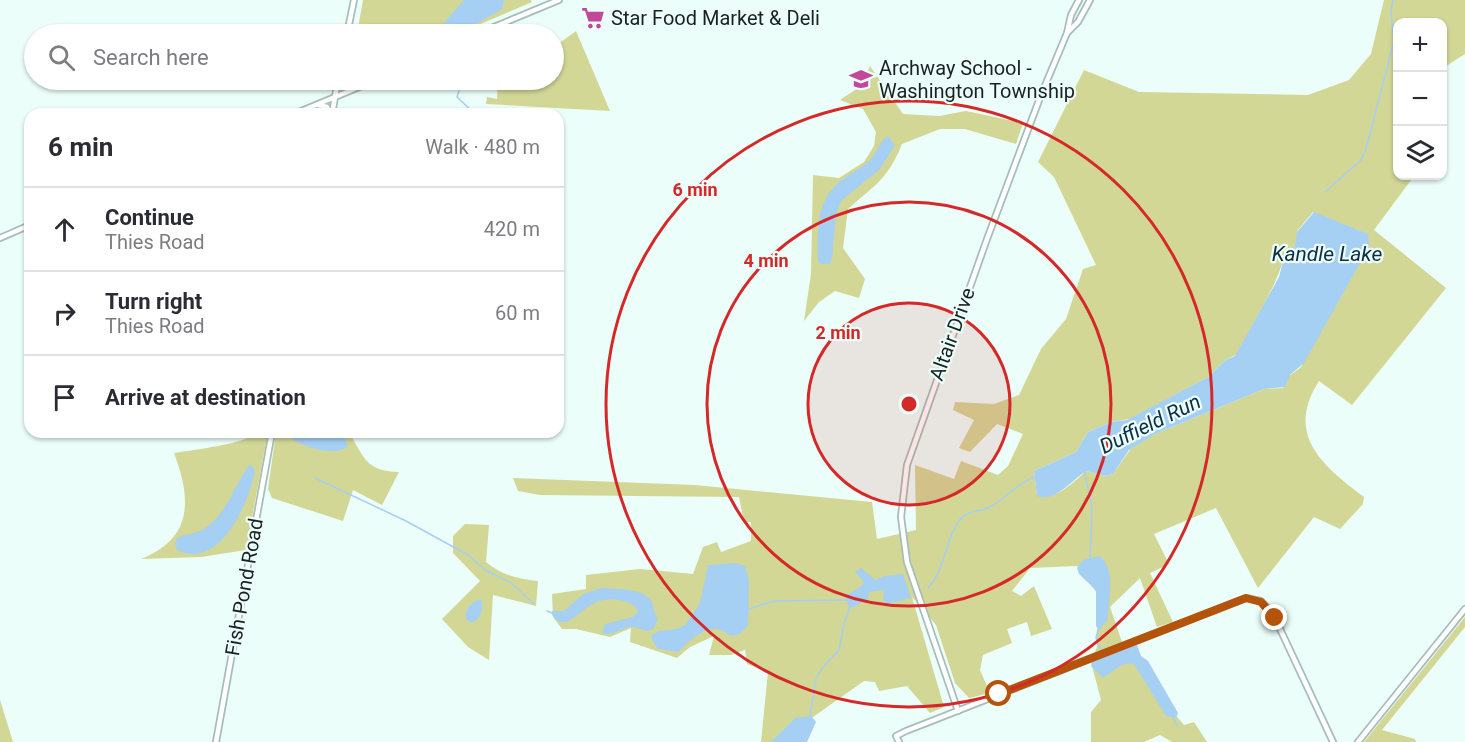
<!DOCTYPE html>
<meta charset="utf-8">
<style>
:root{--surface:#fff;--page:#f2f2f3;--text:#2b2b33;--muted:#7c7c81;--line:#e1e1e2}
body{margin:0;font-family:Roboto,sans-serif;background:var(--page);color:var(--text)}
.controls{position:absolute;right:18px;top:18px;display:grid;overflow:hidden;border-radius:12px;box-shadow:0 2px 4px #0004}
.controls button{width:54px;height:54px;display:grid;place-items:center;padding:0;border:0;border-bottom:2px solid var(--line);background:var(--surface);color:var(--text);font:30px sans-serif}
.stop{position:absolute;width:18px;height:18px;margin:-14px;border:4px solid #b45309;border-radius:50%;background:#fff}
.stop.end{background:#b45309;border-color:#fff;box-shadow:0 2px 6px #0008}
.list{margin:0;padding:0;list-style:none}
h2{display:flex;justify-content:space-between;align-items:center;height:78px;margin:0;padding:0 24px;font-size:26px}
h2 small{font-size:20px;font-weight:400;color:var(--muted)}
.list li{display:grid;grid-template-columns:39px 1fr auto;gap:18px;align-items:center;box-sizing:border-box;height:84px;padding:0 24px;border-top:2px solid var(--line)}
.list b{display:block;font-size:22px;white-space:nowrap}
.list p{margin:0;font-size:20px;white-space:nowrap;color:var(--muted)}
.list em{font-size:20px;font-style:normal;color:var(--muted)}
.icon{flex:none;width:33px;height:33px;fill:none;stroke:currentColor;stroke-width:2;stroke-linecap:round;stroke-linejoin:round}
.map{position:relative;flex:none;width:1465px;height:742px;overflow:hidden}
.search{position:absolute;background:var(--surface);box-shadow:0 2px 4px #0004;left:24px;top:24px;width:540px;height:66px;display:flex;align-items:center;gap:15px;box-sizing:border-box;padding:0 21px;border-radius:33px;color:var(--muted);font-size:22px}
.panel{position:absolute;background:var(--surface);box-shadow:0 2px 4px #0004;left:24px;top:108px;width:540px;height:330px;border-radius:18px}
.map>svg:first-child{display:block}
.green{fill:#d2d796;fill-rule:evenodd}
.water{fill:#a5cff3}
.lines{fill:none;stroke-linecap:round;stroke-linejoin:round}
.stream{stroke:#a5cff3;stroke-width:1.5}
.tertiary-casing{stroke:#a7beb8;stroke-width:8}
.tertiary{stroke:#fff;stroke-width:4.5}
.route{stroke:#b45309;stroke-width:8}
.ring{fill:none;stroke:#d62828;stroke-width:3}
.labels{text-anchor:middle;stroke-width:4.5;stroke-linejoin:round;paint-order:stroke}
.poi-label{font-size:20px;fill:#1a2220;stroke:#ebfef9;text-anchor:start}
.street-label{font-size:20px;fill:#1a2220;stroke:#ebfef9}
.water-label{font-size:21px;font-style:italic;fill:#0e2d45;stroke:#ebfef9}
.centre{fill:#d62828;stroke:#ebfef9;stroke-width:3}
.ring-label{font-size:18px;text-anchor:middle;font-weight:bold;fill:#d62828;stroke:#ebfef9;stroke-width:4.5;stroke-linejoin:round;paint-order:stroke}
</style>
<div class="map">
<svg width="1465" height="742" viewBox="0 0 1465 742">
<rect width="100%" height="100%" fill="#ebfef9"/>
<g class="green">
<path d="M 363,0 L 531,0 L 532,2 L 457,34 L 357,34 Z"/>
<path d="M 1384,0 L 1465,0 L 1465,54 L 1443,68 L 1442,22 L 1398,22 L 1398,176 L 1414,176 L 1374,230 L 1446,288 L 1352,405 L 1319,381 C 1285,434 1321,465 1364,497 L 1363,504 L 1340,529 L 1314,517 L 1258,588 L 1216,508 L 1154,534 L 1169,564 L 1150,573 L 1173,622 L 1157,627 L 1140,578 L 1110,607 L 1124,648 L 1133,645 L 1178,718 L 1184,725 L 1194,722 L 1207,742 L 1172,742 L 1160,735 L 1144,742 L 1091,742 L 1091,712 L 1101,700 L 1091,662 L 1097,647 L 1097,593 L 1077,566 L 1030,568 L 1012,591 L 1021,596 L 1034,586 L 1052,629 L 1031,636 L 1027,622 L 1007,629 L 1012,643 L 983,655 L 980,670 L 990,693 L 969,698 L 955,683 L 936,625 L 912,597 L 944,707 L 930,713 L 907,686 L 879,691 L 875,682 L 864,681 L 813,717 L 806,742 L 761,742 L 768,672 L 747,664 L 745,650 L 731,655 L 709,655 L 714,636 L 690,647 L 677,658 L 630,642 L 631,628 L 610,637 L 576,629 L 562,629 L 553,617 L 552,594 L 586,589 L 586,575 L 640,569 L 693,574 L 703,547 L 717,542 L 721,552 L 751,541 L 751,522 L 744,522 L 739,497 L 540,495 L 518,491 L 513,478 L 695,485 L 872,502 L 877,539 L 916,530 L 915,465 L 954,479 L 961,461 L 998,475 L 1008,466 L 1023,434 L 997,424 L 970,452 L 959,448 L 974,420 L 953,410 L 955,402 L 994,404 L 1019,395 L 1041,349 L 1066,319 L 1083,269 L 1096,265 L 1054,177 L 1038,162 L 1084,70 L 1139,92 L 1308,95 L 1349,80 L 1371,54 ZM 1313,212 L 1367,234 L 1368,248 L 1301,367 L 1288,377 L 1283,388 L 1264,389 L 1155,434 L 1132,447 L 1113,474 L 1106,476 L 1086,471 C 1074,482 1054,502 1037,495 L 1034,471 L 1076,452 L 1088,432 L 1111,422 L 1130,419 L 1208,377 L 1225,360 L 1240,353 C 1253,319 1276,290 1285,254 L 1294,250 L 1298,230 Z"/>
<path d="M 576,31 L 610,111 L 486,104 L 487,97 L 497,99 L 498,80 L 554,80 L 554,47 Z"/>
<path d="M 870,66 L 903,114 L 939,116 L 966,111 L 1023,123 L 1016,144 L 965,129 L 940,129 L 902,144 C 888,179 875,185 848,209 L 843,248 L 865,279 L 859,298 L 835,291 L 819,302 L 804,321 L 811,274 L 813,175 L 839,178 L 864,162 L 874,146 L 876,132 L 863,109 L 840,100 L 861,86 Z"/>
<path d="M 256,432 L 268,432 L 246,550 L 201,557 L 141,559 C 194,538 191,498 174,453 C 191,450 248,444 256,432 Z"/>
<path d="M 276,432 L 349,432 C 364,458 366,471 399,472 L 382,505 L 353,490 L 343,521 L 272,498 L 268,489 Z"/>
<path d="M 465,524 L 489,525 L 486,562 C 502,575 517,579 538,581 L 536,606 L 493,595 L 489,660 L 468,647 L 442,619 L 480,581 L 453,553 L 453,536 Z"/>
<path d="M 1465,617 L 1465,627 L 1382,730 L 1415,739 L 1416,742 L 1364,742 Z"/>
<path d="M 0,700 L 13,742 L 0,742 Z"/>
</g>
<g class="water">
<path d="M 464,0 L 504,0 L 502,9 C 480,22 459,35 434,34 Z"/>
<path d="M 888,136 L 895,145 L 880,169 L 841,201 L 836,215 L 832,259 L 829,264 L 821,264 L 818,261 C 817,232 816,199 842,180 C 850,173 861,169 869,161 C 877,154 879,141 888,136 Z"/>
<path d="M 1314,212 L 1368,234 L 1369,247 L 1304,363 L 1290,375 L 1285,387 L 1264,389 L 1155,434 L 1129,450 L 1113,474 L 1106,476 L 1086,471 C 1073,479 1055,503 1037,496 L 1034,471 L 1076,452 L 1088,432 L 1111,422 L 1127,420 L 1208,377 L 1225,360 L 1235,356 L 1279,277 L 1285,254 L 1294,250 L 1297,232 Z"/>
<path d="M 292,432 L 342,432 L 348,446 C 336,458 306,447 293,440 Z"/>
<path d="M 250,464 L 255,470 C 250,500 220,572 177,550 L 175,544 L 177,538 C 185,534 195,534 204,529 C 227,514 234,485 250,464 Z"/>
<path d="M 1100,556 C 1117,573 1108,599 1108,619 L 1099,630 L 1096,626 L 1096,590 L 1079,574 L 1077,568 L 1083,560 Z"/>
<path d="M 736,563 L 745,566 L 749,580 L 748,625 L 740,634 L 730,636 C 713,619 692,637 679,652 L 658,649 L 651,638 L 652,635 L 659,631 L 677,629 L 685,625 L 700,603 L 708,565 Z"/>
<path d="M 861,568 L 875,580 L 884,576 L 903,574 L 911,598 L 887,604 L 883,600 L 884,590 L 869,592 L 868,599 L 850,609 L 845,596 L 862,586 L 863,581 L 855,572 Z"/>
<path d="M 601,588 C 614,589 645,588 652,602 C 655,609 652,611 658,619 L 653,629 L 647,631 C 642,630 638,627 632,627 C 621,627 613,637 602,633 L 605,624 L 633,617 L 638,611 C 636,605 630,603 623,601 C 598,594 587,608 568,622 L 559,622 L 552,615 L 552,611 L 564,611 L 583,594 Z"/>
<path d="M 481,599 C 484,607 481,620 471,623 L 466,619 C 464,609 472,601 481,599 Z"/>
<path d="M 1133,645 L 1137,645 L 1141,656 L 1148,661 L 1178,713 L 1176,718 L 1166,716 L 1134,664 C 1121,661 1113,672 1103,678 L 1091,666 L 1093,660 Z"/>
<path d="M 811,716 L 816,722 L 807,742 L 771,742 L 795,718 Z"/>
</g>
<g class="lines">
<g class="stream">
<path d="M 459,91 L 457,97 L 475,114"/>
<path d="M 1325,192 L 1361,160 L 1366,149 L 1394,41 L 1391,11 L 1393,0"/>
<path d="M 1084,470 L 1092,507 L 1090,560"/>
<path d="M 315,478 L 406,521 L 468,555 L 485,570 L 511,583 L 534,604"/>
<path d="M 928,588 C 946,569 944,542 959,521 C 965,511 978,512 988,508 C 1005,500 1016,484 1034,477"/>
<path d="M 746,610 L 774,601 L 848,600"/>
<path d="M 547,611 L 552,613"/>
<path d="M 1098,630 L 1096,638 L 1102,653"/>
<path d="M 810,716 L 816,679 L 822,668 L 839,650 L 844,624 L 850,606"/>
<path d="M 1173,718 L 1178,727"/>
</g>
<g class="tertiary-casing">
<g id="tertiary">
<path d="M 1067,33 L 1078,22 L 1090,0"/>
<path d="M 347,34 L 354,0"/>
<path d="M 477,34 L 559,0"/>
<path d="M 340,80 L 344,86 L 353,88"/>
<path d="M 318,105 L 327,107 L 331,114"/>
<path d="M 294,114 L 376,80"/>
<path d="M 332,114 L 338,80"/>
<path d="M 0,238 L 30,225"/>
<path d="M 958,711 L 907,562 L 901,517 L 907,465 L 987,239 L 1041,95 L 1067,33 L 1071,15 L 1079,0"/>
<path d="M 216,742 L 272,432"/>
<path d="M 899,742 L 896,736 L 906,731 L 1246,598 L 1261,601 L 1273,614 L 1333,742"/>
<path d="M 1358,742 L 1465,609"/>
</g>
</g>
<use href="#tertiary" class="tertiary"/>
</g>
<g class="lines">
<path class="route" d="M 999,694 L 1246,598 L 1261,602 L 1275,618"/>
</g>
<circle cx="909" cy="404" r="101" fill="#d62828" fill-opacity=".12"/>
<g class="ring">
<circle cx="909" cy="404" r="101"/>
<circle cx="909" cy="404" r="202"/>
<circle cx="909" cy="404" r="303"/>
</g>
<defs>
<g id="supermarket-bare" transform="scale(1.8)"><path d="M-6-5.5h2.5l.6 2H6L4.5 2H-2.5L-4.4-4H-6ZM-1.5 3.2a1.3 1.3 0 1 0 .1 0ZM3 3.2a1.3 1.3 0 1 0 .1 0Z" fill="#c34899" stroke="#ebfef9" stroke-width="2.5" paint-order="stroke"/></g>
<g id="school-bare" transform="scale(1.8)"><path d="M0-5L7-2L0 1L-7-2ZM-4 1L0 2.5L4 1V4Q0 6-4 4Z" fill="#c34899" stroke="#ebfef9" stroke-width="2.5" paint-order="stroke"/></g>
</defs>
<g fill-rule="evenodd">
<use href="#supermarket-bare" x="593" y="18"/>
<use href="#school-bare" x="861" y="79"/>
</g>
<g class="labels">
<g class="poi-label">
<text x="611" y="25">Star Food Market &amp; Deli</text>
<text x="879" y="75">Archway School -<tspan x="879" dy="23">Washington Township</tspan></text>
</g>
<g class="street-label">
<text transform="translate(952 334) rotate(-70)" y="7">Altair Drive</text>
<text transform="translate(244 587) rotate(-80)" y="7">Fish Pond Road</text>
</g>
<g class="water-label">
<text x="1327" y="261">Kandle Lake</text>
<text transform="translate(1150 424) rotate(-26)" y="7">Duffield Run</text>
</g>
</g>
<circle cx="909" cy="404" r="9" class="centre"/>
<g class="ring-label">
<text x="695" y="196">6 min</text>
<text x="766" y="267">4 min</text>
<text x="838" y="339">2 min</text>
</g>
</svg>
<div class="controls">
<button>+</button>
<button>−</button>
<button><svg class="icon" aria-label="layers" viewBox="0 0 24 24"><path d="M12 4l9 5-9 5-9-5zM3 14l9 5 9-5"/></svg></button>
</div>
<div class="stop" style="left:999px;top:694px"></div>
<div class="stop end" style="left:1275px;top:618px"></div>
<div class="search"><svg class="icon" aria-label="search" viewBox="0 0 24 24"><circle cx="10" cy="10" r="6"/><path d="M15 15l6 6"/></svg>Search here</div>
<section class="panel">
<h2>6 min<small>Walk · 480 m</small></h2>
<ul class="list">
<li><svg class="icon" aria-label="ahead" viewBox="0 0 24 24"><path d="M12 20V5M6 11l6-6 6 6"/></svg><div><b>Continue</b><p>Thies Road</p></div><em>420 m</em></li>
<li><svg class="icon" aria-label="right" viewBox="0 0 24 24"><path d="M7 20v-9h11M14 6l5 5-5 5"/></svg><div><b>Turn right</b><p>Thies Road</p></div><em>60 m</em></li>
<li><svg class="icon" aria-label="arrive" viewBox="0 0 24 24"><path d="M6 21V4h12l-3 4 3 4H6"/></svg><div><b>Arrive at destination</b></div></li>
</ul>
</section>
</div>
